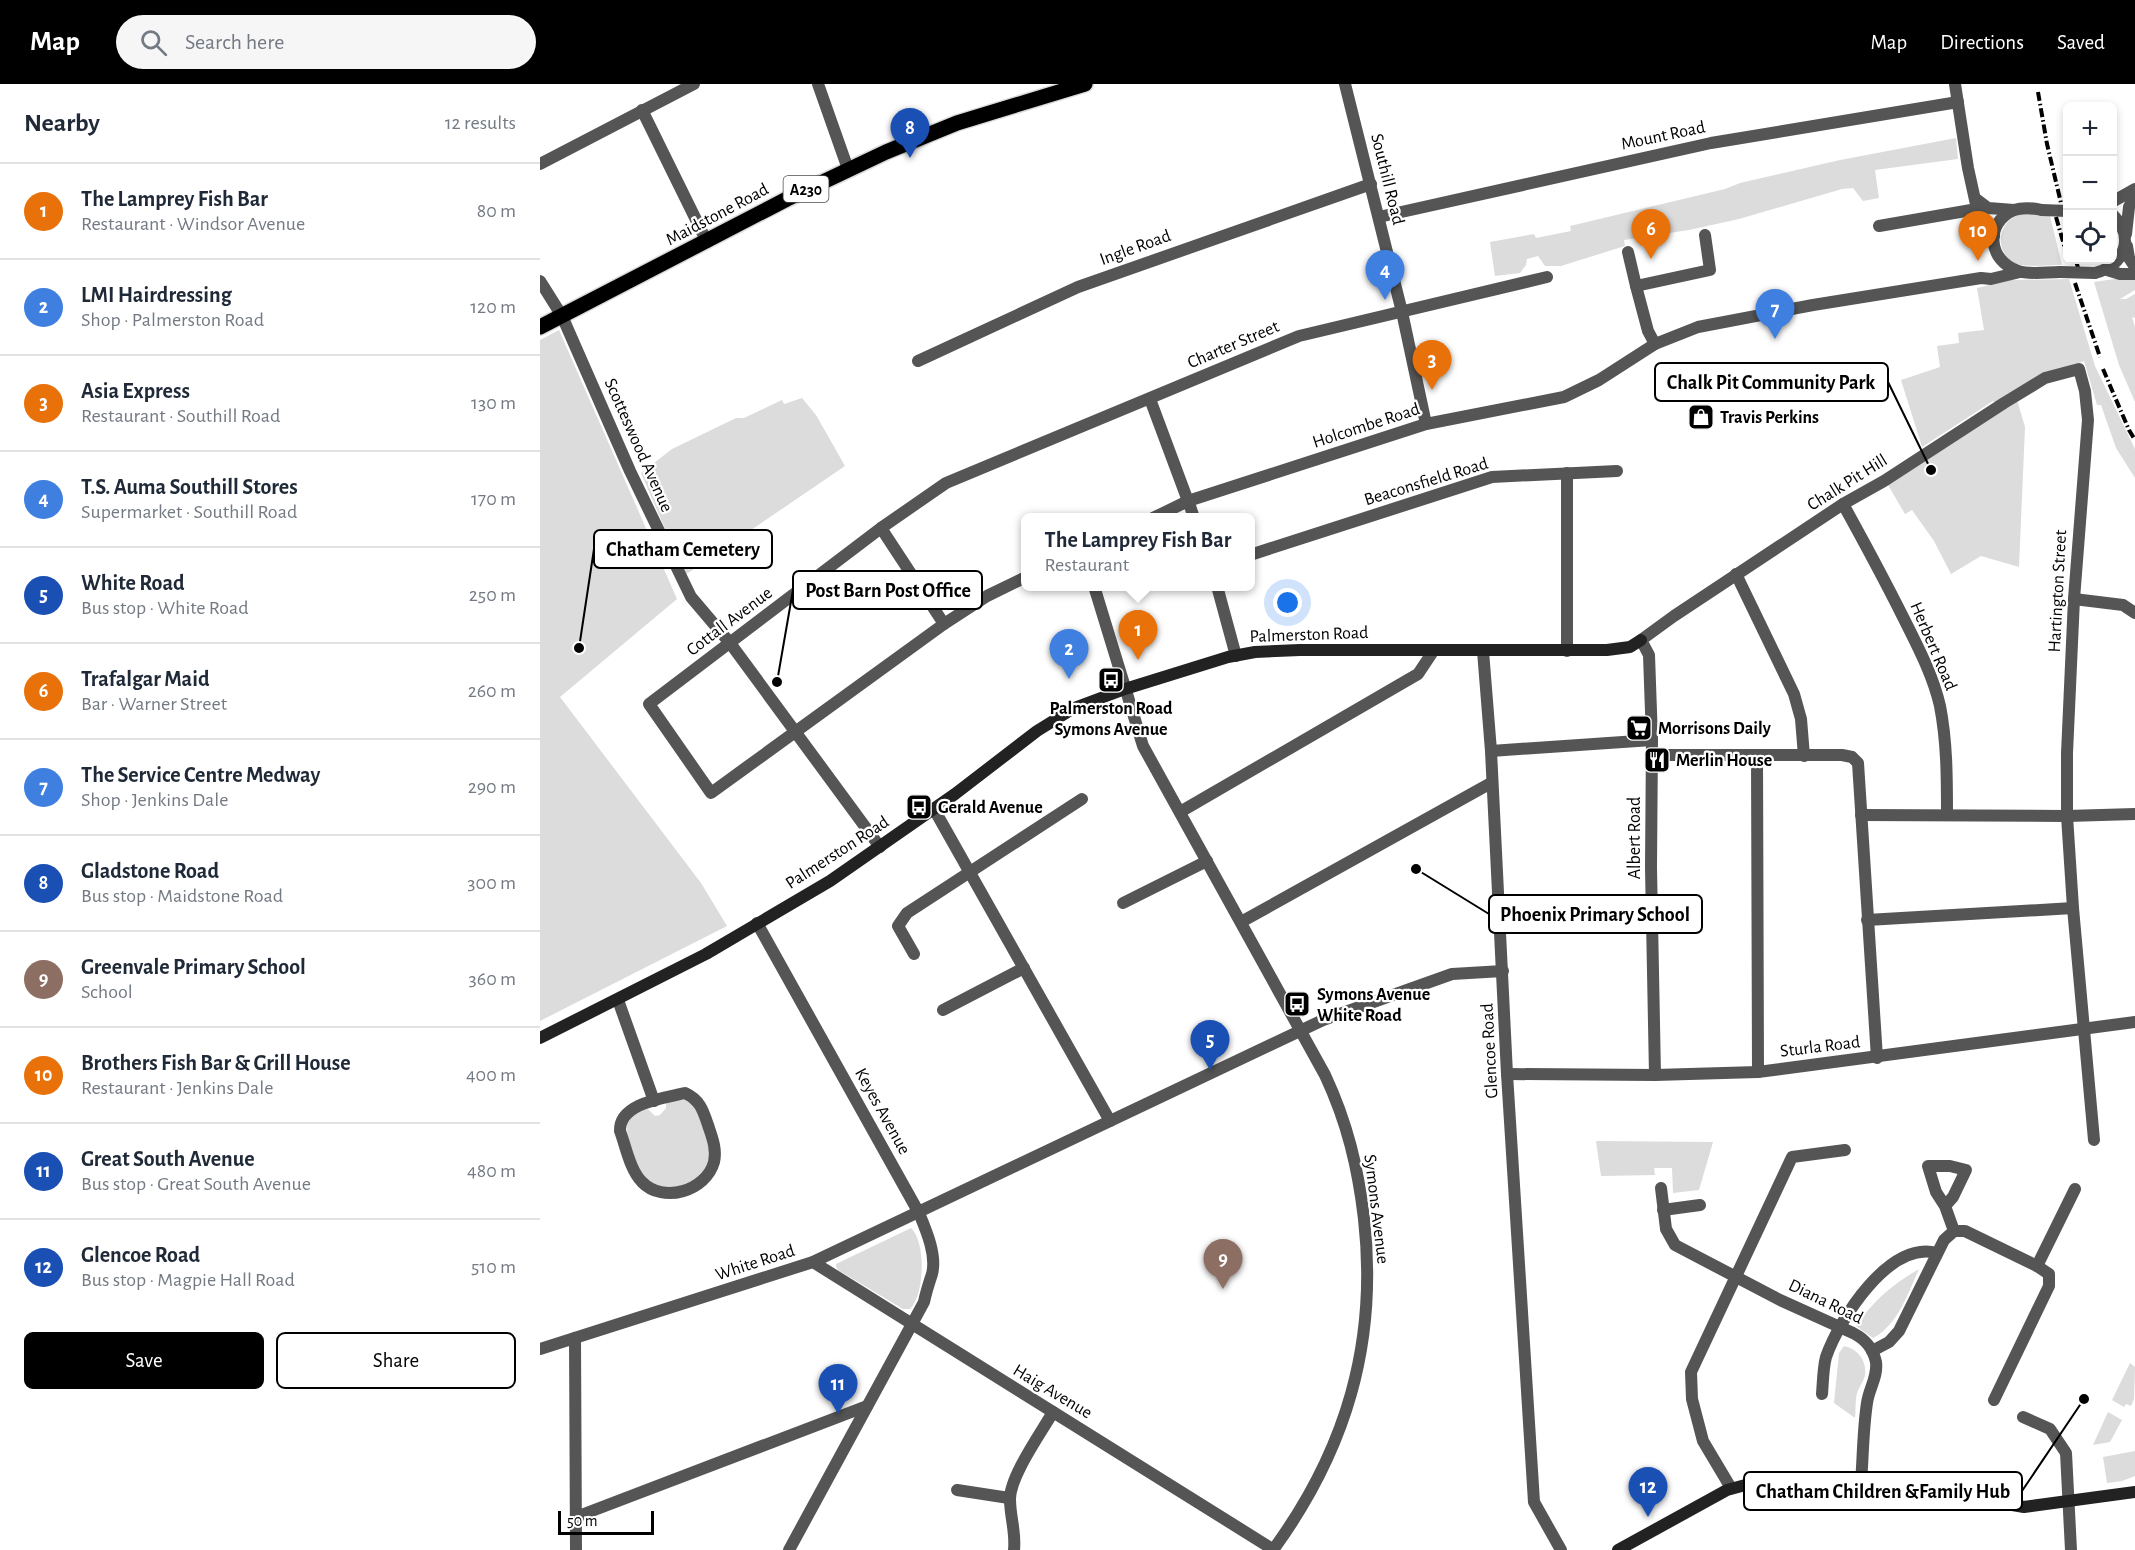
<!DOCTYPE html>
<meta charset="utf-8">
<style>
:root{--surface:#fff;--page:#f6f6f7;--text:#1f2937;--muted:#747a83;--line:#e0e1e3;--accent:#000}
body{margin:0;font-family:"Alegreya Sans",sans-serif;background:var(--page);color:var(--text)}
.controls{position:absolute;right:18px;top:18px;display:grid;overflow:hidden;border-radius:9px;box-shadow:0 3px 9px #0003}
.controls button{width:54px;height:54px;display:grid;place-items:center;padding:0;border:0;border-bottom:2px solid var(--line);background:var(--surface);color:var(--text);font:30px sans-serif}
.scale{position:absolute;left:18px;bottom:15px;width:96px;box-sizing:border-box;padding-left:6px;border:3px solid #000;border-top:0;font-size:16px;line-height:21px;white-space:nowrap;color:#000;-webkit-text-stroke:4px #fff;paint-order:stroke}
.you{position:absolute;left:748px;top:519px;width:21px;height:21px;margin:-15px;border:4px solid #fff;border-radius:50%;background:#1a73e8;box-shadow:0 0 0 9px #1a73e833}
.badge{display:grid;place-items:center;width:39px;height:39px;border-radius:50%;background:var(--accent);color:#fff;font-size:20px;font-weight:700}
.pin{position:absolute;translate:-50% -50px;filter:drop-shadow(0 2px 3px #0008)}
.pin::after{content:'';position:absolute;top:32px;width:21px;height:18px;background:inherit;clip-path:polygon(0 0,100% 0,50% 100%)}
.popup{position:absolute;left:481px;top:429px;width:234px;height:78px;box-sizing:border-box;display:grid;place-content:center;border-radius:9px;background:var(--surface);filter:drop-shadow(0 2px 4px #0005);font-size:20px;white-space:nowrap;color:var(--muted)}
.popup b{font-size:22px;color:var(--text)}
.popup::after{content:'';position:absolute;left:50%;top:100%;margin-left:-12px;border:12px solid transparent;border-top-color:var(--surface)}
.list{margin:0;padding:0;list-style:none}
h2{display:flex;justify-content:space-between;align-items:center;height:78px;margin:0;padding:0 24px;font-size:26px}
h2 small{font-size:20px;font-weight:400;color:var(--muted)}
.list li{display:grid;grid-template-columns:39px 1fr auto;gap:18px;align-items:center;box-sizing:border-box;height:96px;padding:0 24px;border-top:2px solid var(--line)}
.list b{display:block;font-size:22px;white-space:nowrap}
.list p{margin:0;font-size:20px;white-space:nowrap;color:var(--muted)}
.list em{font-size:20px;font-style:normal;color:var(--muted)}
.actions{display:flex;gap:12px;padding:18px 24px}
.actions a{flex:1;padding:14px 0;border:2px solid var(--accent);border-radius:9px;text-align:center;font-size:21px;color:var(--accent)}
.actions .main{background:var(--accent);color:#fff}
.icon{flex:none;width:33px;height:33px;fill:none;stroke:currentColor;stroke-width:2;stroke-linecap:round;stroke-linejoin:round}
.map{position:relative;flex:none;width:1595px;height:1466px;overflow:hidden}
header{display:flex;align-items:center;gap:36px;box-sizing:border-box;height:84px;padding:0 30px;background:var(--accent);color:#fff}
header strong{font-size:28px}
nav{display:flex;gap:33px;margin-inline-start:auto;font-size:21px}
.search{width:420px;height:54px;background:var(--page);display:flex;align-items:center;gap:15px;box-sizing:border-box;padding:0 21px;border-radius:33px;color:var(--muted);font-size:22px}
main{display:flex}
aside{flex:1;background:var(--surface)}
.map>svg:first-child{display:block}
.green{fill:#dcdcdc}
.lines{fill:none;stroke-linecap:round;stroke-linejoin:round}
.primary-casing{stroke:#dbdbdb;stroke-width:18}
.street{stroke:#555;stroke-width:12}
.secondary{stroke:#222;stroke-width:12}
.primary{stroke:#000;stroke-width:15}
.rail{stroke:#000;stroke-width:4;stroke-dasharray:9 3 1.5 3;stroke-linecap:butt}
.street-bridge{stroke:#555;stroke-width:12}
.labels{text-anchor:middle;stroke-width:4.5;stroke-linejoin:round;paint-order:stroke}
.shield{fill:#fff;stroke:#4c4c4c;stroke-width:1.5}
.shield-label{font-size:16px;font-weight:bold;fill:#000}
.street-label{font-size:18px;fill:#000;stroke:#fff}
.poi-label{font-size:18px;font-weight:bold;fill:#000;stroke:#fff;text-anchor:start}
.leader{fill:none;stroke:#000;stroke-width:2}
.callout-dot{fill:#000;stroke:#fff;stroke-width:2}
.callout{fill:#fff;stroke:#000;stroke-width:2}
.callout-label{font-size:20px;text-anchor:middle;font-weight:bold;fill:#000}
</style>
<header>
<strong>Map</strong>
<div class="search"><svg class="icon" aria-label="search" viewBox="0 0 24 24"><circle cx="10" cy="10" r="6"/><path d="M15 15l6 6"/></svg>Search here</div>
<nav><a>Map</a><a>Directions</a><a>Saved</a></nav>
</header>
<main>
<aside>
<h2>Nearby<small>12 results</small></h2>
<ul class="list">
<li><span class="badge" style="background:#e8710a">1</span><div><b>The Lamprey Fish Bar</b><p>Restaurant · Windsor Avenue</p></div><em>80 m</em></li>
<li><span class="badge" style="background:#3f7fe0">2</span><div><b>LMI Hairdressing</b><p>Shop · Palmerston Road</p></div><em>120 m</em></li>
<li><span class="badge" style="background:#e8710a">3</span><div><b>Asia Express</b><p>Restaurant · Southill Road</p></div><em>130 m</em></li>
<li><span class="badge" style="background:#3f7fe0">4</span><div><b>T.S. Auma Southill Stores</b><p>Supermarket · Southill Road</p></div><em>170 m</em></li>
<li><span class="badge" style="background:#1a4fb4">5</span><div><b>White Road</b><p>Bus stop · White Road</p></div><em>250 m</em></li>
<li><span class="badge" style="background:#e8710a">6</span><div><b>Trafalgar Maid</b><p>Bar · Warner Street</p></div><em>260 m</em></li>
<li><span class="badge" style="background:#3f7fe0">7</span><div><b>The Service Centre Medway</b><p>Shop · Jenkins Dale</p></div><em>290 m</em></li>
<li><span class="badge" style="background:#1a4fb4">8</span><div><b>Gladstone Road</b><p>Bus stop · Maidstone Road</p></div><em>300 m</em></li>
<li><span class="badge" style="background:#8d6e63">9</span><div><b>Greenvale Primary School</b><p>School</p></div><em>360 m</em></li>
<li><span class="badge" style="background:#e8710a">10</span><div><b>Brothers Fish Bar &amp; Grill House</b><p>Restaurant · Jenkins Dale</p></div><em>400 m</em></li>
<li><span class="badge" style="background:#1a4fb4">11</span><div><b>Great South Avenue</b><p>Bus stop · Great South Avenue</p></div><em>480 m</em></li>
<li><span class="badge" style="background:#1a4fb4">12</span><div><b>Glencoe Road</b><p>Bus stop · Magpie Hall Road</p></div><em>510 m</em></li>
</ul>
<div class="actions"><a class="main">Save</a><a>Share</a></div>
</aside>
<div class="map">
<svg width="1595" height="1466" viewBox="0 0 1595 1466">
<rect width="100%" height="100%" fill="#fff"/>
<g class="green">
<path d="M 1416,54 L 1418,75 L 1335,86 L 1339,114 L 1323,117 L 1313,104 L 1302,105 L 1199,135 L 1149,146 L 1084,156 L 1085,162 L 1021,182 L 1005,182 L 998,172 L 987,175 L 986,181 L 980,189 L 955,192 L 950,158 L 994,150 L 996,154 L 1031,147 L 1030,142 L 1185,105 L 1200,99 L 1300,76 Z"/>
<path d="M 1488,129 L 1510,132 L 1522,181 C 1510,181 1484,184 1474,179 C 1458,171 1456,146 1471,135 C 1476,131 1482,130 1488,129 Z"/>
<path d="M 1581,194 L 1595,195 L 1595,206 L 1580,215 L 1586,215 L 1595,210 L 1595,234 L 1592,233 L 1595,243 L 1595,318 L 1579,281 L 1554,198 Z"/>
<path d="M 1529,195 L 1555,282 L 1595,365 L 1595,394 L 1576,364 L 1561,321 L 1557,321 L 1544,277 L 1520,286 L 1455,320 L 1453,317 L 1382,363 L 1361,296 L 1400,283 L 1397,262 L 1419,259 L 1418,249 L 1444,246 L 1437,204 L 1470,196 Z"/>
<path d="M 19,246 L 137,515 L 20,613 L 161,799 L 187,842 L 0,937 L 0,256 Z"/>
<path d="M 262,314 L 276,331 L 305,382 L 145,491 L 101,389 L 132,365 L 196,334 L 204,334 L 242,316 L 244,320 Z"/>
<path d="M 1477,316 L 1485,343 L 1479,483 L 1441,472 L 1411,490 L 1394,457 L 1372,426 L 1365,430 L 1348,401 L 1464,319 Z"/>
<path d="M 141,1015 C 146,1016 150,1017 154,1021 C 159,1026 168,1056 170,1064 C 172,1081 154,1103 137,1104 C 124,1105 107,1100 100,1089 C 94,1080 83,1044 88,1036 C 92,1029 100,1027 108,1025 L 115,1032 L 120,1031 L 126,1024 L 126,1019 Z"/>
<path d="M 1056,1057 L 1173,1058 L 1159,1106 L 1133,1109 L 1132,1084 L 1114,1084 L 1115,1091 L 1061,1092 Z"/>
<path d="M 371,1144 C 386,1158 385,1210 370,1225 L 363,1225 L 298,1186 L 296,1182 L 296,1180 Z"/>
<path d="M 1379,1185 C 1368,1209 1358,1241 1333,1254 L 1316,1242 C 1333,1217 1353,1200 1379,1185 Z"/>
<path d="M 1304,1262 C 1318,1265 1327,1277 1325,1291 C 1324,1297 1319,1303 1317,1309 C 1315,1317 1316,1326 1315,1334 L 1294,1319 L 1299,1269 Z"/>
<path d="M 1590,1279 L 1595,1283 L 1594,1315 L 1591,1322 L 1586,1320 L 1584,1323 L 1572,1316 Z"/>
<path d="M 1568,1328 L 1582,1336 L 1570,1358 L 1553,1361 Z"/>
<path d="M 1595,1367 L 1595,1392 L 1582,1397 L 1567,1399 L 1563,1373 Z"/>
</g>
<g class="lines">
<g class="primary-casing">
<path id="primary" d="M 0,243 L 247,115 L 346,68 L 417,39 L 545,0"/>
</g>
<g class="street">
<path d="M 278,0 L 308,85"/>
<path d="M 805,0 L 862,228 L 886,340"/>
<path d="M 1415,0 L 1428,84 L 1437,125 L 1448,139 L 1454,152"/>
<path d="M 102,26 L 167,158"/>
<path d="M 0,80 L 154,0"/>
<path d="M 1436,115 L 1448,124 L 1474,126"/>
<path d="M 1572,118 L 1595,105"/>
<path d="M 1502,126 C 1493,124 1483,123 1474,126 C 1444,139 1448,177 1478,187 C 1490,191 1507,188 1520,188"/>
<path d="M 839,133 L 1171,59 L 1418,18"/>
<path d="M 1339,142 L 1437,125"/>
<path d="M 1586,150 L 1589,123 L 1595,111"/>
<path d="M 1587,162 L 1589,174 L 1595,183"/>
<path d="M 1088,168 L 1096,202"/>
<path d="M 1567,186 L 1580,190 L 1595,190"/>
<path d="M 1555,189 C 1586,181 1595,152 1572,130"/>
<path d="M 0,197 L 22,232 L 90,387 L 151,513 L 190,559 L 340,763"/>
<path d="M 1115,260 L 1108,247 L 1096,202 L 1170,186 L 1165,151"/>
<path d="M 378,277 L 538,203 L 831,100"/>
<path d="M 610,315 L 648,417"/>
<path d="M 1027,389 L 1027,567"/>
<path d="M 1303,420 C 1324,458 1344,495 1363,533 C 1377,561 1393,591 1400,622 C 1407,658 1407,694 1407,731"/>
<path d="M 650,422 L 654,434"/>
<path d="M 613,434 L 648,417 L 886,340 L 1024,313 L 1059,296 L 1115,260 L 1158,243 L 1273,221 L 1441,194 L 1451,195 L 1480,188"/>
<path d="M 341,444 L 404,540"/>
<path d="M 710,471 L 952,393 L 1077,387"/>
<path d="M 1196,490 L 1254,610 L 1261,635 L 1264,672"/>
<path d="M 486,493 L 447,512 L 404,540 L 171,709 L 109,620 L 341,444 L 406,399 L 759,252 L 1007,193"/>
<path d="M 554,502 L 603,662 L 785,991 C 807,1038 818,1083 824,1135 C 838,1259 806,1366 733,1466"/>
<path d="M 677,502 L 696,572"/>
<path d="M 1534,515 L 1583,521 L 1595,529"/>
<path d="M 943,567 L 951,667 L 967,990 L 994,1418 L 1021,1466"/>
<path d="M 951,667 L 1112,656"/>
<path d="M 1113,671 L 1302,671 L 1312,673 L 1318,679 L 1337,974"/>
<path d="M 1217,672 L 1218,988"/>
<path d="M 394,725 L 570,1037"/>
<path d="M 640,728 L 878,590 L 894,566"/>
<path d="M 1321,731 L 1527,732 L 1595,730"/>
<path d="M 583,819 L 667,777"/>
<path d="M 1327,836 L 1533,824"/>
<path d="M 701,838 L 951,699"/>
<path d="M 217,839 L 379,1129 C 386,1146 397,1171 392,1190 C 389,1199 386,1208 384,1218 L 249,1466"/>
<path d="M 374,870 L 358,842 L 367,829 L 542,715"/>
<path d="M 78,916 L 114,1017"/>
<path d="M 403,926 L 484,884"/>
<path d="M 967,990 L 1115,991 L 1218,988 L 1595,938"/>
<path d="M 1115,991 L 1111,784 L 1112,656 L 1109,571 L 1101,556 L 1134,532 L 1303,420 L 1344,397 L 1464,319 L 1505,294 L 1539,285 L 1545,307 L 1548,336 L 1534,515 L 1527,669 L 1527,732 L 1533,824 L 1554,1056"/>
<path d="M 145,1009 C 160,1016 163,1026 168,1041 C 172,1053 177,1065 174,1078 C 166,1107 123,1120 102,1098 C 90,1086 86,1063 80,1047 C 79,1019 124,1014 145,1009 Z"/>
<path d="M 1121,1104 L 1126,1145 L 1135,1161 L 1240,1216 L 1313,1249 C 1325,1255 1333,1264 1336,1278 C 1338,1293 1329,1304 1327,1319 C 1323,1345 1323,1373 1321,1399"/>
<path d="M 1405,1122 L 1413,1113 L 1426,1086 L 1410,1082 L 1388,1082 L 1396,1108 L 1405,1122 L 1414,1147"/>
<path d="M 1123,1126 L 1160,1121"/>
<path d="M 273,1178 L 734,1466"/>
<path d="M 35,1254 L 36,1466"/>
<path d="M 0,1265 L 273,1178 L 783,936 L 912,890 L 963,887"/>
<path d="M 1332,1267 L 1349,1258 L 1359,1247 L 1404,1156 L 1414,1147 L 1425,1147 L 1497,1182 L 1535,1105"/>
<path d="M 1282,1310 C 1283,1298 1283,1284 1286,1273 C 1299,1236 1349,1156 1397,1169"/>
<path d="M 1454,1316 L 1509,1202 L 1509,1190 L 1497,1182"/>
<path d="M 1483,1333 L 1510,1345 L 1526,1369 L 1531,1466"/>
<path d="M 1191,1404 L 1163,1357 L 1152,1315 L 1151,1288 L 1252,1073 L 1305,1066"/>
<path d="M 417,1406 L 469,1414"/>
<path d="M 36,1433 L 327,1322"/>
<path d="M 474,1466 C 476,1448 470,1433 470,1415 C 470,1392 501,1349 513,1328"/>
</g>
<g class="secondary">
<path d="M 0,954 L 166,870 L 290,797 L 415,710 L 497,647 L 534,624 L 585,605 L 688,573 L 715,568 L 760,566 L 1067,566 L 1090,563 L 1101,556"/>
<path d="M 1078,1466 L 1187,1406 L 1220,1397 L 1263,1396 L 1364,1402 L 1484,1423 L 1595,1408"/>
</g>
<use href="#primary" class="primary"/>
<g class="rail">
<path d="M 1498,8 L 1507,60 L 1521,119"/>
<path d="M 1516,133 L 1528,175"/>
<path d="M 1536,176 L 1538,184"/>
<path d="M 1535,199 L 1560,273"/>
<path d="M 1563,285 L 1589,346 L 1595,356"/>
</g>
<g class="street-bridge">
<path d="M 1502,126 L 1528,127"/>
<path d="M 1520,188 L 1555,189"/>
</g>
</g>
<defs>
<g id="shop-square" transform="scale(1.35)"><rect x="-9" y="-9" width="18" height="18" rx="4" fill="#000" stroke="#fff"/><path d="M-5-2.5h2.3a2.7 3.5 0 0 1 5.4 0H5L5.5 6h-11ZM-1.5-2.5h3a1.5 2.3 0 0 0-3 0Z" fill="#fff"/></g>
<g id="bus-square" transform="scale(1.35)"><rect x="-9" y="-9" width="18" height="18" rx="4" fill="#000" stroke="#fff"/><path d="M-5-6H5V4H4V6H2V4H-2V6H-4V4H-5ZM-3.5-4V0h7V-4ZM-3.5 1.2v1.5H-2V1.2ZM2 1.2v1.5H3.5V1.2Z" fill="#fff"/></g>
<g id="supermarket-square" transform="scale(1.35)"><rect x="-9" y="-9" width="18" height="18" rx="4" fill="#000" stroke="#fff"/><path d="M-6-5.5h2.5l.6 2H6L4.5 2H-2.5L-4.4-4H-6ZM-1.5 3.2a1.3 1.3 0 1 0 .1 0ZM3 3.2a1.3 1.3 0 1 0 .1 0Z" fill="#fff"/></g>
<g id="restaurant-square" transform="scale(1.35)"><rect x="-9" y="-9" width="18" height="18" rx="4" fill="#000" stroke="#fff"/><path d="M-5-6h1v4h1v-4h1v4h1v-4h1v5L-1.5 .5V6h-2V.5L-5-1ZM5-6V6H3V1.5H1.5Q1.5-4 5-6Z" fill="#fff"/></g>
</defs>
<g fill-rule="evenodd">
<use href="#shop-square" x="1161" y="333"/>
<use href="#bus-square" x="571" y="596"/>
<use href="#supermarket-square" x="1099" y="644"/>
<use href="#restaurant-square" x="1117" y="676"/>
<use href="#bus-square" x="379" y="723"/>
<use href="#bus-square" x="757" y="920"/>
</g>
<g class="labels">
<rect class="shield" x="243.5" y="92" width="45" height="26" rx="4.5"/>
<g class="shield-label">
<text x="266" y="111">A230</text>
</g>
<g class="street-label">
<text transform="translate(1123 51) rotate(-12)" y="6">Mount Road</text>
<text transform="translate(848 95) rotate(76)" y="6">Southill Road</text>
<text transform="translate(177 130) rotate(-28)" y="6">Maidstone Road</text>
<text transform="translate(595 163) rotate(-20)" y="6">Ingle Road</text>
<text transform="translate(693 260) rotate(-23)" y="6">Charter Street</text>
<text transform="translate(826 341) rotate(-18)" y="6">Holcombe Road</text>
<text transform="translate(99 361) rotate(66)" y="6">Scotteswood Avenue</text>
<text transform="translate(886 397) rotate(-17)" y="6">Beaconsfield Road</text>
<text transform="translate(1307 398) rotate(-32)" y="6">Chalk Pit Hill</text>
<text transform="translate(1517 507) rotate(-87)" y="6">Hartington Street</text>
<text transform="translate(189 537) rotate(-37)" y="6">Cottall Avenue</text>
<text transform="translate(769 550) rotate(-2)" y="6">Palmerston Road</text>
<text transform="translate(1394 562) rotate(67)" y="6">Herbert Road</text>
<text transform="translate(1094 754) rotate(-90)" y="6">Albert Road</text>
<text transform="translate(297 768) rotate(-33)" y="6">Palmerston Road</text>
<text transform="translate(1280 962) rotate(-7)" y="6">Sturla Road</text>
<text transform="translate(949 967) rotate(-93)" y="6">Glencoe Road</text>
<text transform="translate(343 1027) rotate(61)" y="6">Keyes Avenue</text>
<text transform="translate(837 1125) rotate(83)" y="6">Symons Avenue</text>
<text transform="translate(215 1178) rotate(-18)" y="6">White Road</text>
<text transform="translate(1286 1217) rotate(26)" y="6">Diana Road</text>
<text transform="translate(513 1307) rotate(31)" y="6">Haig Avenue</text>
</g>
<g class="poi-label">
<text x="1180" y="339">Travis Perkins</text>
<text x="571" y="630" text-anchor="middle">Palmerston Road<tspan x="571" dy="21">Symons Avenue</tspan></text>
<text x="1118" y="650">Morrisons Daily</text>
<text x="1136" y="682">Merlin House</text>
<text x="398" y="729">Gerald Avenue</text>
<text x="777" y="916">Symons Avenue<tspan x="777" dy="21">White Road</tspan></text>
</g>
</g>
<path class="leader" d="M1391 386L1348 298M39 564L54 465M237 598L253 506M876 785L949 830M1544 1315L1482 1407"/>
<g class="callout-dot">
<circle cx="1391" cy="386" r="6"/>
<circle cx="39" cy="564" r="6"/>
<circle cx="237" cy="598" r="6"/>
<circle cx="876" cy="785" r="6"/>
<circle cx="1544" cy="1315" r="6"/>
</g>
<g class="callout">
<rect x="1115" y="279" width="233" height="38" rx="6"/>
<rect x="54" y="446" width="178" height="38" rx="6"/>
<rect x="253" y="487" width="189" height="38" rx="6"/>
<rect x="949" y="811" width="213" height="38" rx="6"/>
<rect x="1204" y="1388" width="278" height="38" rx="6"/>
</g>
<g class="callout-label">
<text x="1231" y="305">Chalk Pit Community Park</text>
<text x="143" y="472">Chatham Cemetery</text>
<text x="348" y="513">Post Barn Post Office</text>
<text x="1055" y="837">Phoenix Primary School</text>
<text x="1343" y="1414">Chatham Children &amp;Family Hub</text>
</g>
</svg>
<div class="controls">
<button>+</button>
<button>−</button>
<button><svg class="icon" aria-label="locate" viewBox="0 0 24 24"><circle cx="12" cy="12" r="6"/><path d="M12 2v4M12 18v4M2 12h4M18 12h4"/></svg></button>
</div>
<div class="scale">50 m</div>
<div class="you"></div>
<div class="pin badge" style="left:598px;top:576px;background:#e8710a">1</div>
<div class="popup"><b>The Lamprey Fish Bar</b>Restaurant</div>
<div class="pin badge" style="left:529px;top:595px;background:#3f7fe0">2</div>
<div class="pin badge" style="left:892px;top:306px;background:#e8710a">3</div>
<div class="pin badge" style="left:845px;top:216px;background:#3f7fe0">4</div>
<div class="pin badge" style="left:670px;top:986px;background:#1a4fb4">5</div>
<div class="pin badge" style="left:1111px;top:175px;background:#e8710a">6</div>
<div class="pin badge" style="left:1235px;top:255px;background:#3f7fe0">7</div>
<div class="pin badge" style="left:370px;top:74px;background:#1a4fb4">8</div>
<div class="pin badge" style="left:683px;top:1205px;background:#8d6e63">9</div>
<div class="pin badge" style="left:1438px;top:177px;background:#e8710a">10</div>
<div class="pin badge" style="left:298px;top:1330px;background:#1a4fb4">11</div>
<div class="pin badge" style="left:1108px;top:1433px;background:#1a4fb4">12</div>
</div>
</main>
